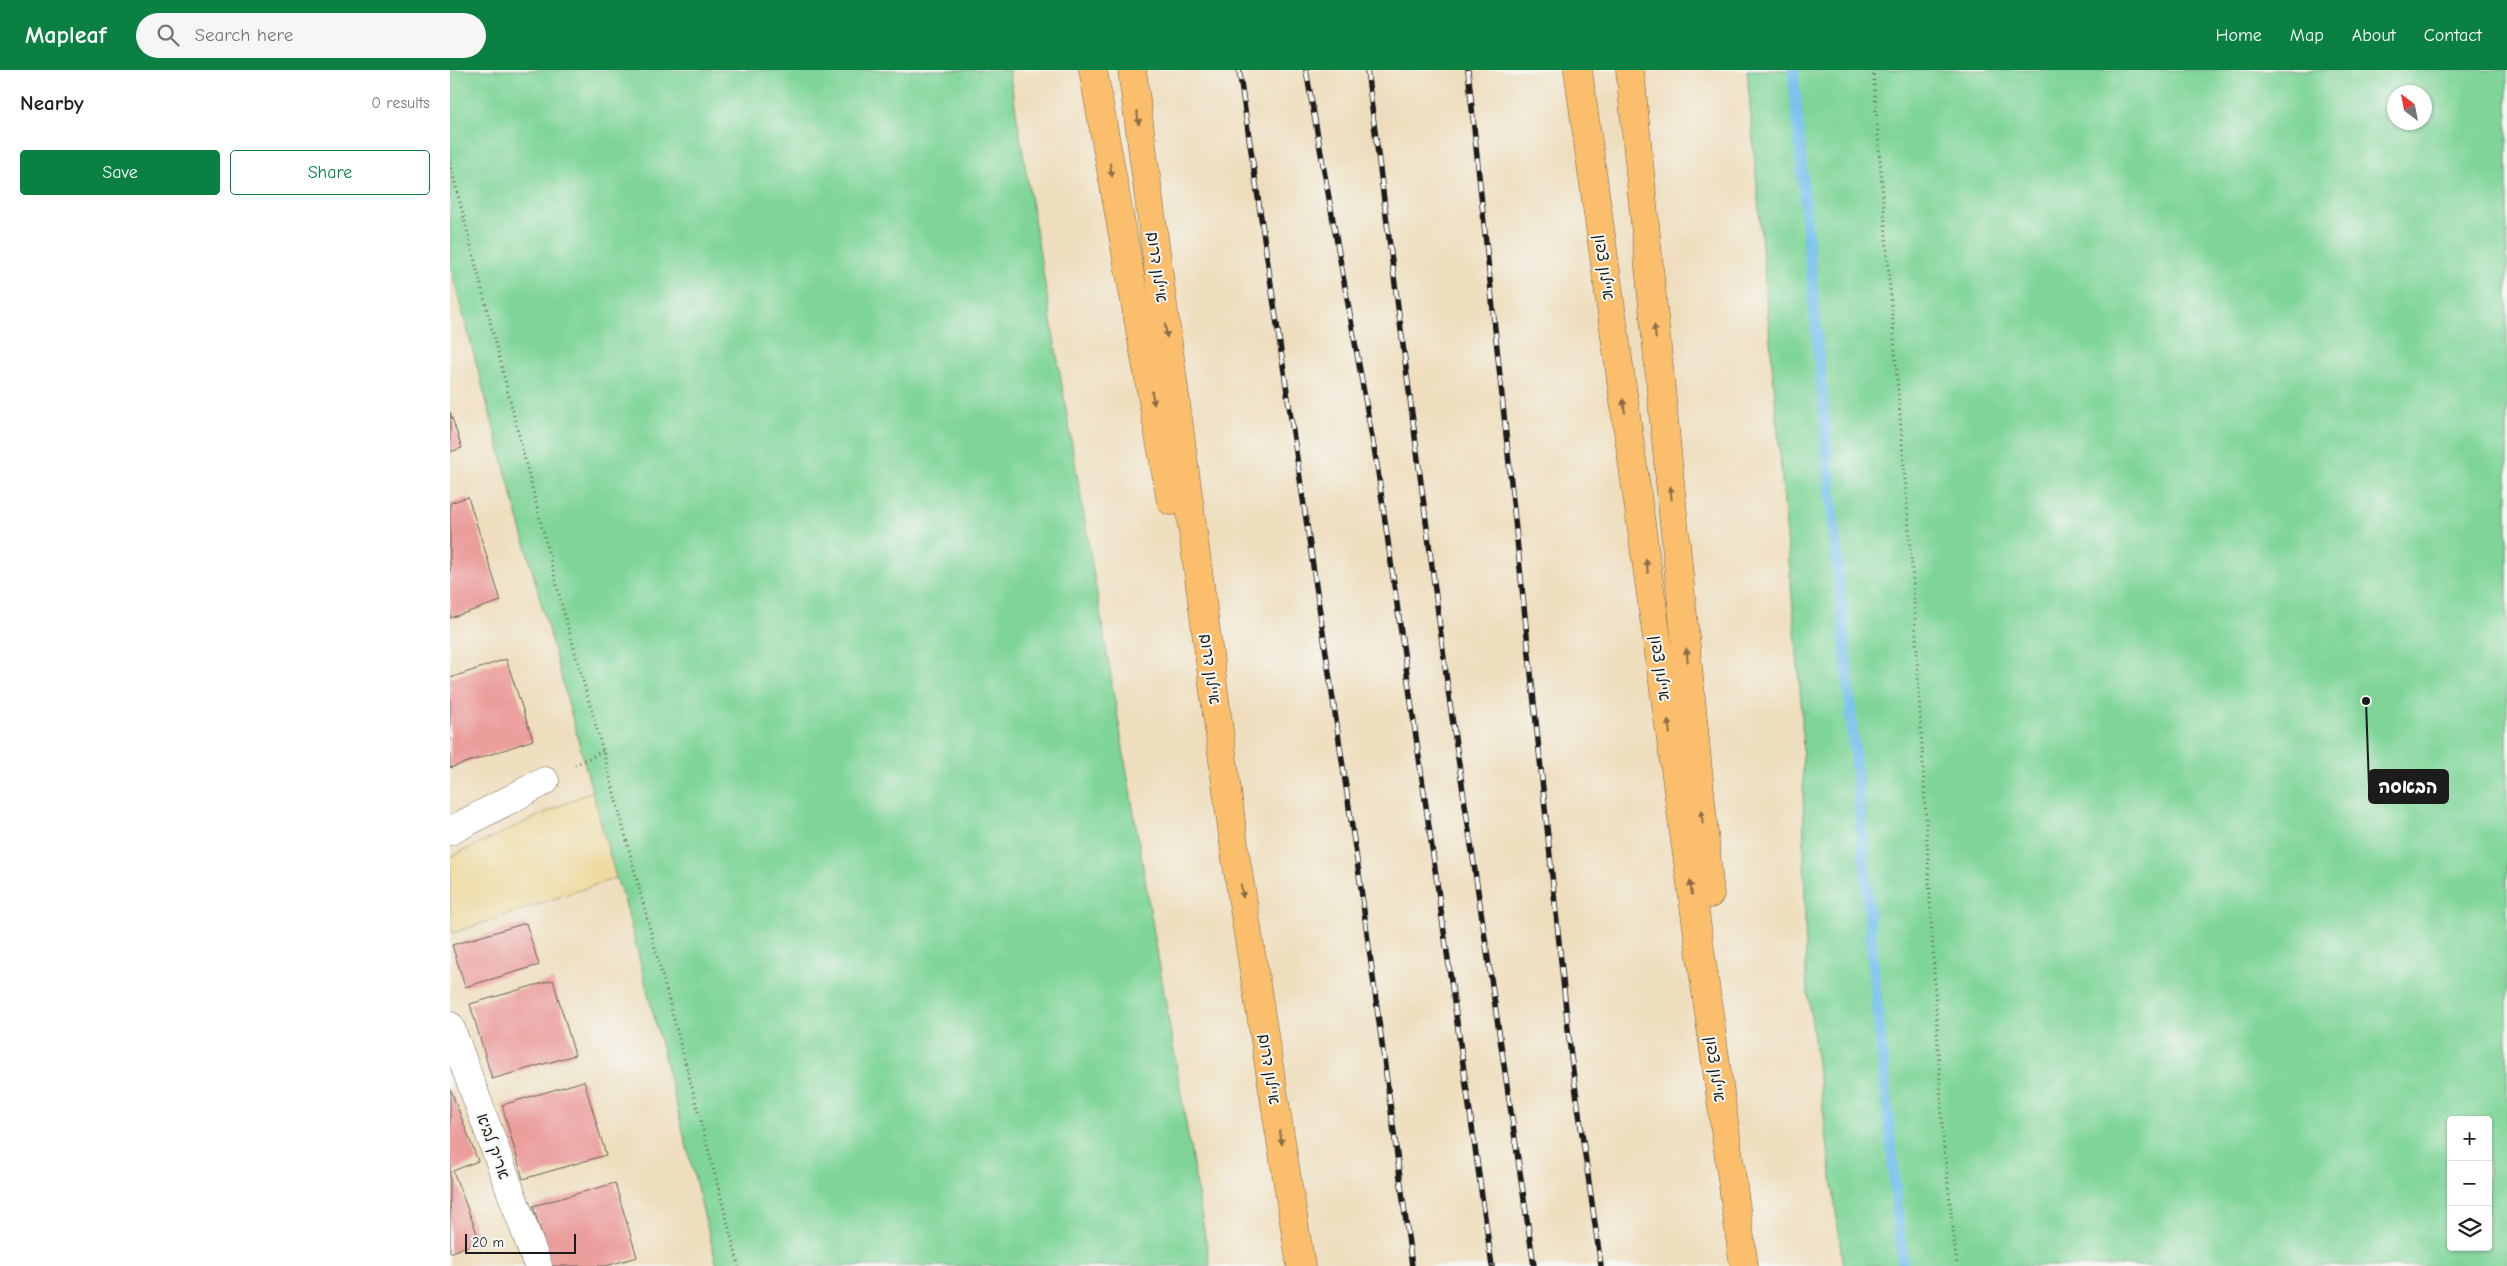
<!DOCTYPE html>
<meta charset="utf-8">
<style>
:root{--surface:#fff;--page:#f6f6f6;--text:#202124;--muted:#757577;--line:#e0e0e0;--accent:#0b8043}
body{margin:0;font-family:"Comic Neue","Playpen Sans Hebrew",sans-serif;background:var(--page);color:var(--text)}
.controls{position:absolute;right:15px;bottom:15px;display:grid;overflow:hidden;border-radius:5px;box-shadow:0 1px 4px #0004}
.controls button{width:45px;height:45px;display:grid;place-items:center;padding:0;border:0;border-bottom:1px solid var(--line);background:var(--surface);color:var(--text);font:25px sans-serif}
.compass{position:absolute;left:1937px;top:15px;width:45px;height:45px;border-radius:50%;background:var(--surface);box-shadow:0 1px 4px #0004;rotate:328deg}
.scale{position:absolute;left:15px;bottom:12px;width:111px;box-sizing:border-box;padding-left:5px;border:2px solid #1c1c1c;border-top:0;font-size:14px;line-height:18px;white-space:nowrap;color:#1c1c1c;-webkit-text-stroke:4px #f6f6f2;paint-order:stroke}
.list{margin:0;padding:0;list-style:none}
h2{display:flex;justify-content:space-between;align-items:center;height:65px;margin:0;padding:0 20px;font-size:21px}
h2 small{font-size:16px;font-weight:400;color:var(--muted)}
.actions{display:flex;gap:10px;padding:15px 20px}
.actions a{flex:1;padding:11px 0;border:1px solid var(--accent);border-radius:5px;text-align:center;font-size:18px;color:var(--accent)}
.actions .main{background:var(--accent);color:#fff}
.icon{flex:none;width:28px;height:28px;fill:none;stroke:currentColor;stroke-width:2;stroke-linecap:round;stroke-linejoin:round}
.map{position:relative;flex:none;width:2057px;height:1196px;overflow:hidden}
header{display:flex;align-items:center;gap:30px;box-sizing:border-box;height:70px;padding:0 25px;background:var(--accent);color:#fff}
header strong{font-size:24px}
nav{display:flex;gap:28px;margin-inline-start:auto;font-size:18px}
.search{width:350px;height:45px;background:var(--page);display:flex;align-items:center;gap:12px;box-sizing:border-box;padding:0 18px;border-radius:28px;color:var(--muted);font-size:19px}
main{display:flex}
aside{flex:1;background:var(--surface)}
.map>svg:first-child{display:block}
.green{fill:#7fd599;stroke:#4e785a;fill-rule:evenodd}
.sand{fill:#eeda9e;stroke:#857b5d}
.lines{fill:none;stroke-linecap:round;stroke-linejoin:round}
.stream{stroke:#73bfed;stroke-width:11}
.building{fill:#eb9f9d}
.minor-casing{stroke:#666054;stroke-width:29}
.highway-casing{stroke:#666054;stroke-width:29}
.path{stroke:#666054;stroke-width:3;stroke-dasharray:1 4;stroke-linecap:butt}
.minor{stroke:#fff;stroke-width:28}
.highway{stroke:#fabe6d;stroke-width:28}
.rail-casing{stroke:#1c1c1c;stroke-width:5.5}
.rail{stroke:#f6f6f2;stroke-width:4;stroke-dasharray:11;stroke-linecap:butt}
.oneway{fill:#8b6d44}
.labels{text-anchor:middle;stroke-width:4;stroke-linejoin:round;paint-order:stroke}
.street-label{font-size:16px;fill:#1c1c1c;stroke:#f6f6f2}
.leader{fill:none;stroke:#1c1c1c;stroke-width:2}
.callout-dot{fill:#1c1c1c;stroke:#f6f6f2;stroke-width:2}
.callout{fill:#1c1c1c;stroke:#1c1c1c;stroke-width:2}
.callout-label{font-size:18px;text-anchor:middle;font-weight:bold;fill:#fff}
</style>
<header>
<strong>Mapleaf</strong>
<div class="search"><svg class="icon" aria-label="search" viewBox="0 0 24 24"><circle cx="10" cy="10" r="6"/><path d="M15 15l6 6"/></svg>Search here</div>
<nav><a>Home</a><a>Map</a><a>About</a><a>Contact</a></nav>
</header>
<main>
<aside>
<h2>Nearby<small>0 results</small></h2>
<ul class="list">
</ul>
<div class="actions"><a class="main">Save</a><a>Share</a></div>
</aside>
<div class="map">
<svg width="2057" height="1196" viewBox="0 0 2057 1196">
<rect width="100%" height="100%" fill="#f6f6f2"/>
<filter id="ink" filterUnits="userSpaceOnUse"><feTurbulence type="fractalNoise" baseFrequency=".02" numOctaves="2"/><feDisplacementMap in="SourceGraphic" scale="10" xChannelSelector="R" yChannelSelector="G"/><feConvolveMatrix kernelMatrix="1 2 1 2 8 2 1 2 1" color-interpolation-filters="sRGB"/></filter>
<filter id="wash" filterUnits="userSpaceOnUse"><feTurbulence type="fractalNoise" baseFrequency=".0096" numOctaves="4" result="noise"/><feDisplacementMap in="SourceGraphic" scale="20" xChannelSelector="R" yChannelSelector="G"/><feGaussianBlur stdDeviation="1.12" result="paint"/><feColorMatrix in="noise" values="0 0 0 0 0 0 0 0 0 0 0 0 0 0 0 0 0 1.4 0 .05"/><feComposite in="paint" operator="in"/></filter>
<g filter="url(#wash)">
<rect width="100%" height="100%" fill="#eedebd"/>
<g class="green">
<path d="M 0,0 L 559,0 L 760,1196 L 267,1196 L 175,832 L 166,808 L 142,721 L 0,196 Z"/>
<path d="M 1297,0 L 2057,0 L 2057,1196 L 1393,1196 L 1356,908 L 1352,643 ZM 1974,22 L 1974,52 L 1944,52 L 1944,22 ZM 2001,1050 L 2038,1050 L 2038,1177 L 2001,1177 Z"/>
</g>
<path class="sand" d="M 142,721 L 166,808 L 3,863 L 0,852 L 0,787 Z"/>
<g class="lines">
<path class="stream" d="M 1343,0 L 1427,932 L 1453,1196"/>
</g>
<g id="blocks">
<g class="building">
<path d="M 0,342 L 12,378 L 0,382 Z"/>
<path d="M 18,427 L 51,531 L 0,548 L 0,433 Z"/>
<path d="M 56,589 L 83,670 L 0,698 L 0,608 Z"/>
<path d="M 76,853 L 89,895 L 15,917 L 2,875 Z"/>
<path d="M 103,910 L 125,985 L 42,1009 L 20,934 Z"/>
<path d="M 134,1011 L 156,1085 L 73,1109 L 52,1035 Z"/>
<path d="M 0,1018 L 28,1091 L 3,1101 L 30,1171 L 0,1183 Z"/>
<path d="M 165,1113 L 187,1187 L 156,1196 L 101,1196 L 83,1136 Z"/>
</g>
</g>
</g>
<g filter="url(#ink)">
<use href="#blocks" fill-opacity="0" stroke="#666054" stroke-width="1"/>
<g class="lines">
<g class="minor-casing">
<g id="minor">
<path d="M 0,761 L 95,711"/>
<path d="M 0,956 L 88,1196"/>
</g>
</g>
<g class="highway-casing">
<g id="highway">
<path d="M 643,0 L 721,431"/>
<path d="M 682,0 L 786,789 L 851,1196"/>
<path d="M 1128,0 L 1294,1196"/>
<path d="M 1180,0 L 1260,824"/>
</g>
</g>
<g class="path">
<path d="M 1423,0 L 1463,511 L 1493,1068 L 1507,1196"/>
<path d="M 0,93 L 112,536 L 153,681 L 289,1196"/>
<path d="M 125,695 L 153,681"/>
</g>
<use href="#minor" class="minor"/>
<use href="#highway" class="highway"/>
<g class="rail-casing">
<g id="rail">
<path d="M 789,0 L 909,804 L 962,1196"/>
<path d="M 856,0 L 927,395 L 1042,1196"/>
<path d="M 917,0 L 1000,634 L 1084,1196"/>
<path d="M 1018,0 L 1121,987 L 1151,1196"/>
</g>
</g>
<use href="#rail" class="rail"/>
</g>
<defs><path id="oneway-solid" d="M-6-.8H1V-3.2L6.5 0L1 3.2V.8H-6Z" transform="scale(1.25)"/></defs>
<g class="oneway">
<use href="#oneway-solid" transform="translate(688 48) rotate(82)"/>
<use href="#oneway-solid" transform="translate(661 100) rotate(80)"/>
<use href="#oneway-solid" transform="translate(716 261) rotate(82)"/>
<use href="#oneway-solid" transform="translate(1205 262) rotate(-96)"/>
<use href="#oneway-solid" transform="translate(703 328) rotate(80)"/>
<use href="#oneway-solid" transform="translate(1174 336) rotate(-98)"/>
<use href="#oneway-solid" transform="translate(1221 423) rotate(-96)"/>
<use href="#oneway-solid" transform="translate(1197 496) rotate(-98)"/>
<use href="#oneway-solid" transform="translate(1237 585) rotate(-96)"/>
<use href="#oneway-solid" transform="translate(1219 657) rotate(-98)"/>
<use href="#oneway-solid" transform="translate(1252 747) rotate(-96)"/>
<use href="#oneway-solid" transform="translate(1241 818) rotate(-98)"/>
<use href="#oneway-solid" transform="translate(792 821) rotate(81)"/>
<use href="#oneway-solid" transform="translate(831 1068) rotate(81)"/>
</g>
</g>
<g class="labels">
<g class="street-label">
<text transform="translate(708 197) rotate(82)" y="6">איילון דרום</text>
<text transform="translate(1155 197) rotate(82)" y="6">איילון צפון</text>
<text transform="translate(1211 598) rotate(82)" y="6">איילון צפון</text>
<text transform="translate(761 599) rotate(82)" y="6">איילון דרום</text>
<text transform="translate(820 999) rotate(81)" y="6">איילון דרום</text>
<text transform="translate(1266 999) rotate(82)" y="6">איילון צפון</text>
<text transform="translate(44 1076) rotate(70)" y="6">אריק לביא</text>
</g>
</g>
<path class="leader" d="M1916 631L1919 716"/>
<circle class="callout-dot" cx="1916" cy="631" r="5"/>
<rect class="callout" x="1919" y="700" width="79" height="33" rx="5"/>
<g class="callout-label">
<text x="1958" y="723">הבאסה</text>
</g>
</svg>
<div class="controls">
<button>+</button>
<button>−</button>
<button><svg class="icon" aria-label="layers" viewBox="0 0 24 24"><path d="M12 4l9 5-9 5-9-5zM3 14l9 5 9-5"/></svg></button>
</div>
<svg class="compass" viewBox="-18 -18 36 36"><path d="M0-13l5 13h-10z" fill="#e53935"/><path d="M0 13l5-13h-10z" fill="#757577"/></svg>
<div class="scale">20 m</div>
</div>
</main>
